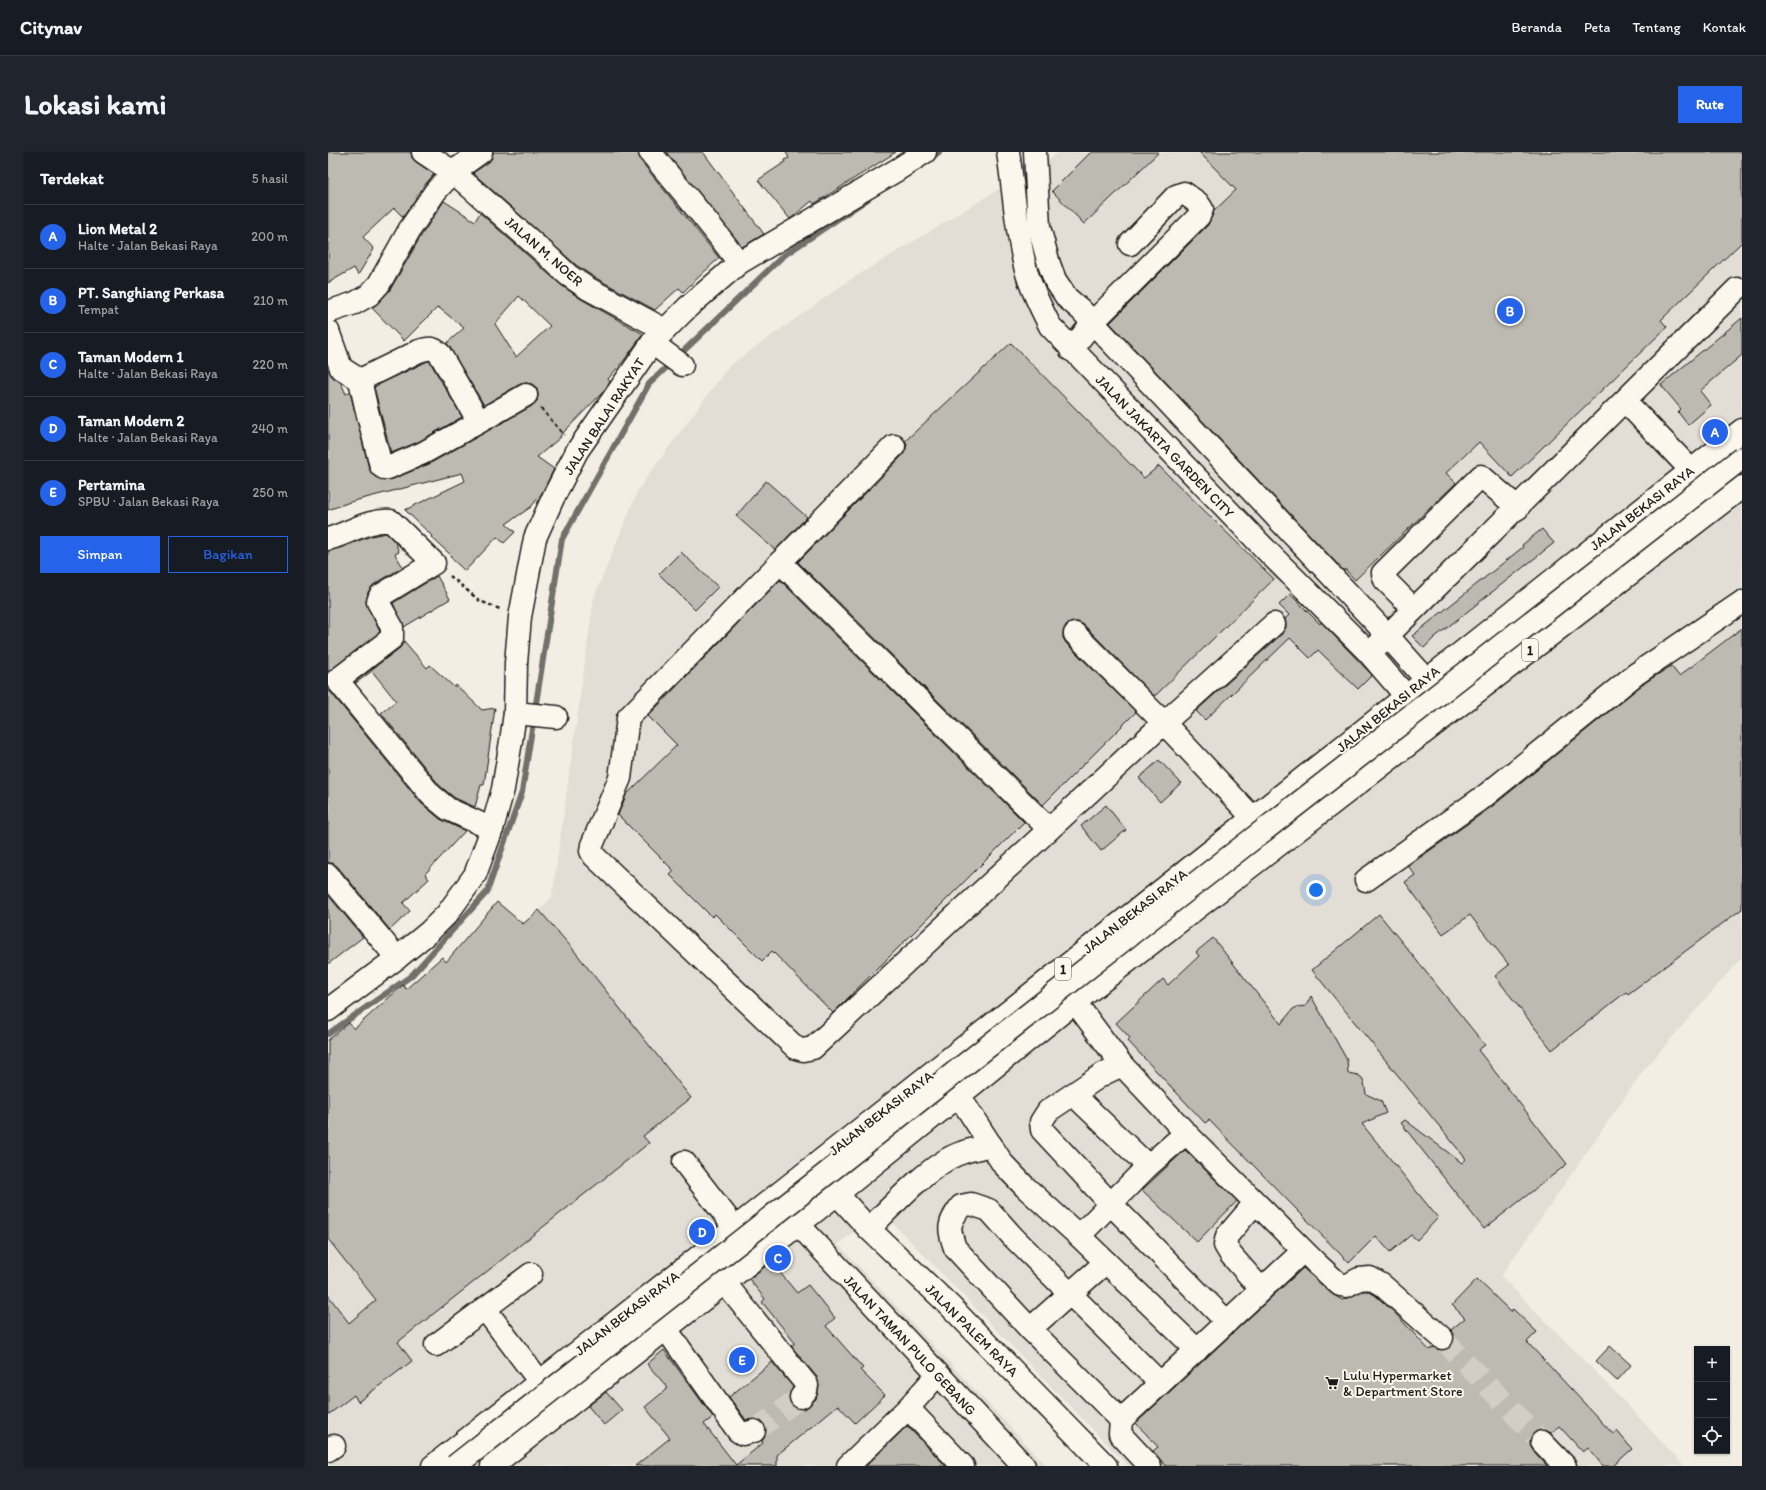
<!DOCTYPE html>
<html lang="id">
<meta charset="utf-8">
<style>
:root{--surface:#171b24;--page:#20242c;--text:#f1f3f6;--muted:#9ea1a6;--line:#363941;--accent:#2563eb}
body{margin:0;font-family:Itim,sans-serif;background:var(--page);color:var(--text)}
.controls{position:absolute;right:12px;bottom:12px;display:grid;overflow:hidden;border-radius:0px;box-shadow:0 1px 3px #0004}
.controls button{width:36px;height:36px;display:grid;place-items:center;padding:0;border:0;border-bottom:1px solid var(--line);background:var(--surface);color:var(--text);font:20px sans-serif}
.you{position:absolute;left:988px;top:738px;width:14px;height:14px;margin:-10px;border:3px solid #fff;border-radius:50%;background:#1a73e8;box-shadow:0 0 0 6px #1a73e833}
.badge{display:grid;place-items:center;width:26px;height:26px;border-radius:50%;background:var(--accent);color:#fff;font-size:13px;font-weight:700}
.pin{position:absolute;translate:-50% -50%;border:2px solid #fff;box-shadow:0 1px 4px #0006}
.list{margin:0;padding:0;list-style:none}
h2{display:flex;justify-content:space-between;align-items:center;height:52px;margin:0;padding:0 16px;font-size:17px}
h2 small{font-size:13px;font-weight:400;color:var(--muted)}
.list li{display:grid;grid-template-columns:26px 1fr auto;gap:12px;align-items:center;box-sizing:border-box;height:64px;padding:0 16px;border-top:1px solid var(--line)}
.list b{display:block;font-size:15px;white-space:nowrap}
.list p{margin:0;font-size:13px;white-space:nowrap;color:var(--muted)}
.list em{font-size:13px;font-style:normal;color:var(--muted)}
.actions{display:flex;gap:8px;padding:12px 16px}
.actions a{flex:1;padding:9px 0;border:1px solid var(--accent);border-radius:0px;text-align:center;font-size:14px;color:var(--accent)}
.actions .main{background:var(--accent);color:#fff}
.icon{flex:none;width:22px;height:22px;fill:none;stroke:currentColor;stroke-width:2;stroke-linecap:round;stroke-linejoin:round}
.map{position:relative;flex:none;width:1414px;height:1314px;overflow:hidden;border-radius:0px}
header{display:flex;align-items:center;gap:24px;box-sizing:border-box;height:56px;padding:0 20px;background:var(--surface);border-bottom:1px solid var(--line)}
header strong{font-size:19px}
nav{display:flex;gap:22px;margin-inline-start:auto;font-size:14px}
.intro{display:flex;align-items:center;justify-content:space-between;box-sizing:border-box;height:96px;padding:0 24px}
h1{margin:0;font-size:28px}
.button{padding:10px 18px;border-radius:0px;background:var(--accent);color:#fff;font-size:14px;font-weight:700}
main{display:flex;gap:24px;padding:0 24px}
aside{flex:1;background:var(--surface);border-radius:0px;box-shadow:0 1px 3px #0004}
.map>svg:first-child{display:block}
.built{fill:#e2ded5}
.lines{fill:none;stroke-linecap:round;stroke-linejoin:round}
.stream{stroke:#716f6b;stroke-width:6}
.building{fill:#bdbab1;stroke:#1c1c1c;fill-rule:evenodd}
.minor-tunnel{stroke:#d2cec6;stroke-width:22;stroke-dasharray:22 11;stroke-linecap:butt}
.minor-casing{stroke:#1c1c1c;stroke-width:25}
.highway-casing{stroke:#1c1c1c;stroke-width:25}
.path{stroke:#1c1c1c;stroke-width:2.5;stroke-dasharray:4 3;stroke-linecap:butt}
.minor{stroke:#fbf7ec;stroke-width:22}
.highway{stroke:#fbf7ec;stroke-width:22}
.highway-bridge-casing{stroke:#1c1c1c;stroke-width:25;stroke-linecap:butt}
.highway-bridge{stroke:#fbf7ec;stroke-width:22}
.labels{text-anchor:middle;stroke-width:4;stroke-linejoin:round;paint-order:stroke}
.shield{fill:#fbf7ec;stroke:#5f5e5a;stroke-width:1}
.shield-label{font-size:13px;font-weight:bold;fill:#1c1c1c}
.street-label{font-size:14px;fill:#1c1c1c;stroke:#fbf7ec}
.poi-label{font-size:14px;fill:#1c1c1c;stroke:#fbf7ec;text-anchor:start}
</style>
<header>
<strong>Citynav</strong>
<nav><a>Beranda</a><a>Peta</a><a>Tentang</a><a>Kontak</a></nav>
</header>
<div class="intro"><h1>Lokasi kami</h1><a class="button">Rute</a></div>
<main>
<aside>
<h2>Terdekat<small>5 hasil</small></h2>
<ul class="list">
<li><span class="badge">A</span><div><b>Lion Metal 2</b><p>Halte · Jalan Bekasi Raya</p></div><em>200 m</em></li>
<li><span class="badge">B</span><div><b>PT. Sanghiang Perkasa</b><p>Tempat</p></div><em>210 m</em></li>
<li><span class="badge">C</span><div><b>Taman Modern 1</b><p>Halte · Jalan Bekasi Raya</p></div><em>220 m</em></li>
<li><span class="badge">D</span><div><b>Taman Modern 2</b><p>Halte · Jalan Bekasi Raya</p></div><em>240 m</em></li>
<li><span class="badge">E</span><div><b>Pertamina</b><p>SPBU · Jalan Bekasi Raya</p></div><em>250 m</em></li>
</ul>
<div class="actions"><a class="main">Simpan</a><a>Bagikan</a></div>
</aside>
<div class="map">
<svg width="1414" height="1314" viewBox="0 0 1414 1314">
<rect width="100%" height="100%" fill="#f2eee4"/>
<filter id="ink" filterUnits="userSpaceOnUse"><feTurbulence type="fractalNoise" baseFrequency=".025" numOctaves="2"/><feDisplacementMap in="SourceGraphic" scale="8" xChannelSelector="R" yChannelSelector="G"/><feConvolveMatrix kernelMatrix="1 2 1 2 8 2 1 2 1" color-interpolation-filters="sRGB"/></filter>
<g filter="url(#ink)">
<path class="built" d="M 732,0 L 1414,0 L 1414,805 L 1315,919 L 1173,1124 L 1291,1244 L 1356,1314 L 800,1314 L 553,1059 L 510,1092 L 719,1314 L 0,1314 L 0,946 L 154,818 L 224,745 L 266,445 L 311,336 L 401,214 L 522,128 Z"/>
<g class="lines">
<g class="stream">
<path d="M 601,7 L 611,0"/>
<path d="M 0,882 L 83,824 L 159,740 L 194,640 L 234,387 L 321,232 L 455,104 L 541,46"/>
</g>
</g>
<g class="building">
<path d="M 0,0 L 83,0 L 84,6 L 88,10 L 106,22 L 97,33 L 75,65 L 66,56 L 35,85 L 46,97 L 30,123 L 26,116 L 0,131 Z"/>
<path d="M 165,0 L 310,0 L 312,8 L 391,106 L 355,140 L 351,136 L 327,158 L 266,125 L 248,113 L 145,21 L 161,10 L 164,6 Z"/>
<path d="M 338,0 L 375,0 L 436,82 L 414,95 Z"/>
<path d="M 458,0 L 568,0 L 486,52 L 484,49 L 462,67 L 430,28 L 457,10 L 456,8 L 461,6 Z"/>
<path d="M 763,0 L 831,0 L 756,72 L 724,39 Z"/>
<path d="M 871,0 L 1414,0 L 1414,90 L 1333,168 L 1339,175 L 1184,325 L 1151,290 L 1118,321 L 1128,331 L 1027,428 L 1017,417 L 1016,419 L 782,171 L 880,73 L 886,59 L 908,38 Z"/>
<path d="M 116,49 L 147,69 L 152,61 L 233,133 L 253,147 L 315,182 L 297,207 L 280,227 L 282,230 L 275,240 L 232,284 L 233,285 L 209,305 L 226,317 L 214,341 L 203,355 L 178,372 L 187,380 L 176,391 L 169,385 L 137,419 L 122,405 L 124,404 L 103,385 L 104,384 L 77,358 L 137,329 L 134,321 L 22,350 L 0,358 L 0,217 L 5,225 L 13,231 L 18,242 L 22,240 L 41,317 L 46,324 L 56,328 L 65,327 L 101,312 L 204,254 L 209,249 L 210,243 L 209,236 L 204,232 L 198,231 L 192,232 L 156,253 L 119,191 L 136,176 L 110,155 L 76,189 L 44,156 L 50,151 L 62,138 L 93,84 ZM 191,144 L 222,174 L 188,205 L 167,172 Z"/>
<path d="M 1414,166 L 1414,203 L 1372,239 L 1383,253 L 1360,273 L 1350,260 L 1353,257 L 1333,233 Z"/>
<path d="M 683,191 L 816,326 L 831,314 L 946,427 L 828,543 L 825,543 L 756,473 L 750,470 L 744,470 L 738,473 L 735,479 L 735,486 L 738,491 L 808,560 L 715,653 L 470,410 L 575,303 L 578,297 L 579,291 L 577,289 Z"/>
<path d="M 100,209 L 102,210 L 134,265 L 90,290 L 63,301 L 46,235 Z"/>
<path d="M 438,329 L 479,365 L 447,398 L 408,364 Z"/>
<path d="M 1214,377 L 1226,391 L 1106,486 L 1096,496 L 1084,484 L 1195,395 L 1194,393 Z"/>
<path d="M 58,381 L 67,390 L 71,400 L 67,402 L 75,415 L 45,433 L 40,440 L 38,451 L 52,480 L 0,520 L 0,399 L 12,396 L 43,384 Z"/>
<path d="M 353,400 L 390,435 L 367,458 L 331,422 Z"/>
<path d="M 109,424 L 122,447 L 76,475 L 65,451 Z"/>
<path d="M 452,428 L 696,670 L 505,861 L 444,799 L 434,809 L 387,762 L 384,765 L 342,723 L 346,719 L 290,663 L 298,643 L 349,593 L 320,564 Z"/>
<path d="M 962,442 L 992,472 L 993,470 L 1044,523 L 1030,537 L 990,498 L 982,506 L 962,486 L 877,568 L 868,559 L 955,481 L 958,475 L 957,467 L 961,463 L 951,453 Z"/>
<path d="M 1414,476 L 1414,757 L 1300,842 L 1298,840 L 1224,898 L 1167,824 L 1181,813 L 1142,763 L 1115,782 L 1077,730 L 1087,723 L 1080,714 L 1166,653 L 1315,532 L 1343,514 L 1351,524 Z"/>
<path d="M 76,489 L 99,516 L 102,513 L 126,535 L 128,533 L 154,558 L 167,556 L 156,633 L 153,633 L 147,655 L 127,646 L 112,634 L 53,561 L 68,549 L 44,519 L 28,531 L 27,530 L 72,496 Z"/>
<path d="M 0,537 L 93,651 L 112,667 L 137,679 L 97,722 L 101,727 L 75,751 L 82,759 L 62,778 L 10,715 L 5,711 L 0,711 Z"/>
<path d="M 831,608 L 853,631 L 832,650 L 811,626 Z"/>
<path d="M 778,653 L 798,678 L 773,699 L 753,674 Z"/>
<path d="M 0,743 L 35,785 L 0,812 Z"/>
<path d="M 169,750 L 195,772 L 211,758 L 244,796 L 363,946 L 315,984 L 321,991 L 70,1190 L 84,1209 L 30,1250 L 26,1243 L 0,1263 L 0,1143 L 21,1171 L 48,1148 L 0,1087 L 0,888 L 21,871 L 26,877 L 75,833 L 78,837 L 114,805 L 118,810 Z"/>
<path d="M 1051,762 L 1157,893 L 1150,898 L 1239,1012 L 1156,1077 L 1073,971 L 1077,968 L 1134,1011 L 1138,1007 L 984,818 Z"/>
<path d="M 885,786 L 953,872 L 965,857 L 969,855 L 978,854 L 983,844 L 1019,908 L 1020,921 L 1030,923 L 1034,926 L 1036,930 L 1038,942 L 1053,949 L 1058,961 L 1034,972 L 1110,1066 L 1089,1088 L 1083,1083 L 1062,1100 L 1048,1084 L 1021,1111 L 881,968 L 877,971 L 800,889 L 802,886 L 788,871 L 835,827 L 840,833 L 871,804 L 868,800 Z"/>
<path d="M 857,998 L 909,1049 L 869,1090 L 814,1038 Z"/>
<path d="M 443,1110 L 469,1141 L 480,1133 L 507,1166 L 498,1174 L 535,1216 L 532,1218 L 557,1243 L 527,1271 L 510,1253 L 449,1303 L 449,1314 L 307,1314 L 342,1286 L 317,1255 L 340,1236 L 319,1212 L 336,1198 L 385,1265 L 376,1272 L 408,1313 L 435,1291 L 434,1289 L 438,1283 L 438,1276 L 435,1270 L 430,1267 L 418,1268 L 401,1245 L 444,1210 L 465,1235 L 461,1243 L 461,1249 L 465,1254 L 470,1257 L 477,1257 L 488,1247 L 491,1235 L 489,1225 L 463,1194 L 467,1191 L 434,1150 L 437,1147 L 421,1127 Z"/>
<path d="M 975,1116 L 1004,1142 L 1014,1148 L 1035,1139 L 1039,1139 L 1047,1143 L 1066,1160 L 1101,1198 L 1105,1195 L 1112,1198 L 1118,1198 L 1124,1194 L 1126,1188 L 1126,1182 L 1123,1178 L 1137,1166 L 1124,1153 L 1149,1127 L 1183,1160 L 1185,1157 L 1209,1180 L 1199,1190 L 1285,1282 L 1289,1279 L 1304,1297 L 1285,1314 L 1275,1314 L 1260,1296 L 1255,1300 L 1231,1274 L 1223,1281 L 1217,1278 L 1211,1278 L 1206,1281 L 1202,1286 L 1202,1293 L 1205,1298 L 1219,1314 L 838,1314 L 825,1299 L 830,1295 L 808,1271 Z"/>
<path d="M 1282,1194 L 1303,1213 L 1289,1229 L 1268,1209 Z"/>
<path d="M 278,1240 L 294,1258 L 276,1273 L 260,1254 Z"/>
<path d="M 579,1274 L 618,1314 L 538,1314 Z"/>
</g>
<g class="lines">
<g class="minor-tunnel">
<path d="M 1114,1186 L 1214,1290"/>
<path d="M 426,1279 L 473,1245"/>
</g>
<g class="minor-casing">
<g id="minor">
<path d="M 95,0 L 125,20 L 220,104 L 240,123 L 259,136 L 337,178"/>
<path d="M 322,0 C 352,37 383,72 411,111"/>
<path d="M 680,0 C 686,39 688,80 698,118 C 703,137 713,156 722,174 L 942,402 L 1041,501 L 1078,544"/>
<path d="M 707,0 L 711,75 L 721,112 L 727,128 L 739,146 L 753,158 L 1049,472 L 1098,527"/>
<path d="M 0,160 L 27,151 L 41,143 L 51,132 L 82,77 L 107,40 L 125,20 L 153,0"/>
<path d="M 0,179 L 13,216"/>
<path d="M 324,191 L 354,213"/>
<path d="M 743,198 L 765,170 L 871,64 L 874,57 L 870,51 L 856,41 L 848,44 L 802,92"/>
<path d="M 13,216 L 32,228 L 38,255 L 53,314 L 56,316 L 60,316 L 95,301 L 151,270"/>
<path d="M 32,228 L 91,199 C 100,196 105,195 112,202 L 151,270 L 198,243"/>
<path d="M 1297,249 L 1363,318"/>
<path d="M 566,294 L 300,566 L 292,626 L 264,693 L 263,699 L 266,704 L 468,896 L 475,898 L 485,896 L 836,571 L 925,666"/>
<path d="M 0,387 C 22,381 40,367 63,369 L 106,411 L 52,444 L 50,450 L 64,475 L 64,486 L 9,528 L 103,643 L 120,657 L 164,677"/>
<path d="M 452,410 L 721,677"/>
<path d="M 1086,457 L 1057,428 L 1055,421 L 1153,324 L 1190,356"/>
<path d="M 747,482 L 836,571 L 946,472"/>
<path d="M 1049,494 L 1409,137"/>
<path d="M 187,561 L 228,565"/>
<path d="M 0,723 L 69,806"/>
<path d="M 1038,728 L 1158,643 L 1308,522 L 1414,450"/>
<path d="M 747,850 L 794,913 L 858,981 L 988,1111 L 1012,1133 L 1018,1134 L 1031,1127 L 1042,1126 L 1054,1133 L 1114,1186"/>
<path d="M 0,858 L 69,806 L 101,780 L 119,762 L 147,723 L 164,677 L 175,637 L 183,589 L 187,561 L 188,511 L 192,465 L 207,386 L 225,346 L 249,299 L 324,191 L 360,155 L 411,111 L 569,18 L 597,0"/>
<path d="M 794,913 L 775,922 L 720,959 L 713,970 L 714,978 L 782,1051 L 899,1170"/>
<path d="M 746,943 L 820,1014"/>
<path d="M 631,944 L 675,1012 L 697,1035 L 751,1084 L 869,1198"/>
<path d="M 356,1010 L 407,1076"/>
<path d="M 509,1042 L 541,1077 L 622,1154 L 778,1314"/>
<path d="M 927,1051 L 899,1084 L 897,1093 L 903,1103 L 933,1137"/>
<path d="M 470,1072 L 696,1314"/>
<path d="M 541,1077 C 564,1054 603,1011 633,1001 C 643,997 653,996 663,993"/>
<path d="M 751,1084 L 820,1014 L 858,981"/>
<path d="M 396,1130 L 479,1233 L 478,1239 L 473,1245"/>
<path d="M 157,1157 L 212,1230"/>
<path d="M 338,1177 L 410,1279 L 415,1282 L 426,1279"/>
<path d="M 702,1177 L 778,1110"/>
<path d="M 108,1193 L 203,1122"/>
<path d="M 580,1256 L 635,1314"/>
<path d="M 793,1268 L 702,1177 L 627,1096 C 620,1075 620,1072 633,1054 L 643,1052 L 661,1058 L 685,1085 L 832,1231"/>
<path d="M 1214,1290 L 1237,1314"/>
<path d="M 0,1298 L 6,1294"/>
<path d="M 520,1314 L 580,1256 L 610,1222"/>
<path d="M 822,1314 L 792,1282 L 793,1268 L 975,1099"/>
</g>
</g>
<g class="highway-casing">
<g id="highway">
<path d="M 105,1314 L 510,995 L 1414,278"/>
<path d="M 164,1314 L 509,1042 L 747,850 L 1414,335"/>
</g>
</g>
<g class="path">
<path d="M 213,256 L 236,283"/>
<path d="M 122,424 L 152,449 L 172,457"/>
</g>
<use href="#minor" class="minor"/>
<use href="#highway" class="highway"/>
<g class="highway-bridge-casing">
<path id="highway-bridge" d="M 127,1314 L 818,770 L 1414,306"/>
</g>
<use href="#highway-bridge" class="highway-bridge"/>
</g>
</g>
<defs>
<g id="supermarket-bare" transform="scale(1.08)"><path d="M-6-5.5h2.5l.6 2H6L4.5 2H-2.5L-4.4-4H-6ZM-1.5 3.2a1.3 1.3 0 1 0 .1 0ZM3 3.2a1.3 1.3 0 1 0 .1 0Z" fill="#1c1c1c" stroke="#fbf7ec" stroke-width="2.5" paint-order="stroke"/></g>
</defs>
<g fill-rule="evenodd">
<use href="#supermarket-bare" x="1004" y="1231"/>
</g>
<g class="labels">
<g class="shield">
<rect x="1194" y="487" width="16" height="22" rx="3"/>
<rect x="727" y="806" width="16" height="22" rx="3"/>
</g>
<g class="shield-label">
<text x="1202" y="503">1</text>
<text x="735" y="822">1</text>
</g>
<g class="street-label">
<text transform="translate(216 99) rotate(41)" y="5">JALAN M. NOER</text>
<text transform="translate(276 264) rotate(-57)" y="5">JALAN BALAI RAKYAT</text>
<text transform="translate(837 294) rotate(46)" y="5">JALAN JAKARTA GARDEN CITY</text>
<text transform="translate(1314 356) rotate(-38)" y="5">JALAN BEKASI RAYA</text>
<text transform="translate(1060 557) rotate(-39)" y="5">JALAN BEKASI RAYA</text>
<text transform="translate(807 759) rotate(-38)" y="5">JALAN BEKASI RAYA</text>
<text transform="translate(553 961) rotate(-38)" y="5">JALAN BEKASI RAYA</text>
<text transform="translate(299 1161) rotate(-38)" y="5">JALAN BEKASI RAYA</text>
<text transform="translate(644 1178) rotate(45)" y="5">JALAN PALEM RAYA</text>
<text transform="translate(582 1193) rotate(47)" y="5">JALAN TAMAN PULO GEBANG</text>
</g>
<g class="poi-label">
<text x="1015" y="1228">Lulu Hypermarket<tspan x="1015" dy="16">&amp; Department Store</tspan></text>
</g>
</g>
</svg>
<div class="controls">
<button>+</button>
<button>−</button>
<button><svg class="icon" aria-label="locate" viewBox="0 0 24 24"><circle cx="12" cy="12" r="6"/><path d="M12 2v4M12 18v4M2 12h4M18 12h4"/></svg></button>
</div>
<div class="you"></div>
<div class="pin badge" style="left:1387px;top:280px">A</div>
<div class="pin badge" style="left:1182px;top:159px">B</div>
<div class="pin badge" style="left:450px;top:1106px">C</div>
<div class="pin badge" style="left:374px;top:1080px">D</div>
<div class="pin badge" style="left:414px;top:1208px">E</div>
</div>
</main>
